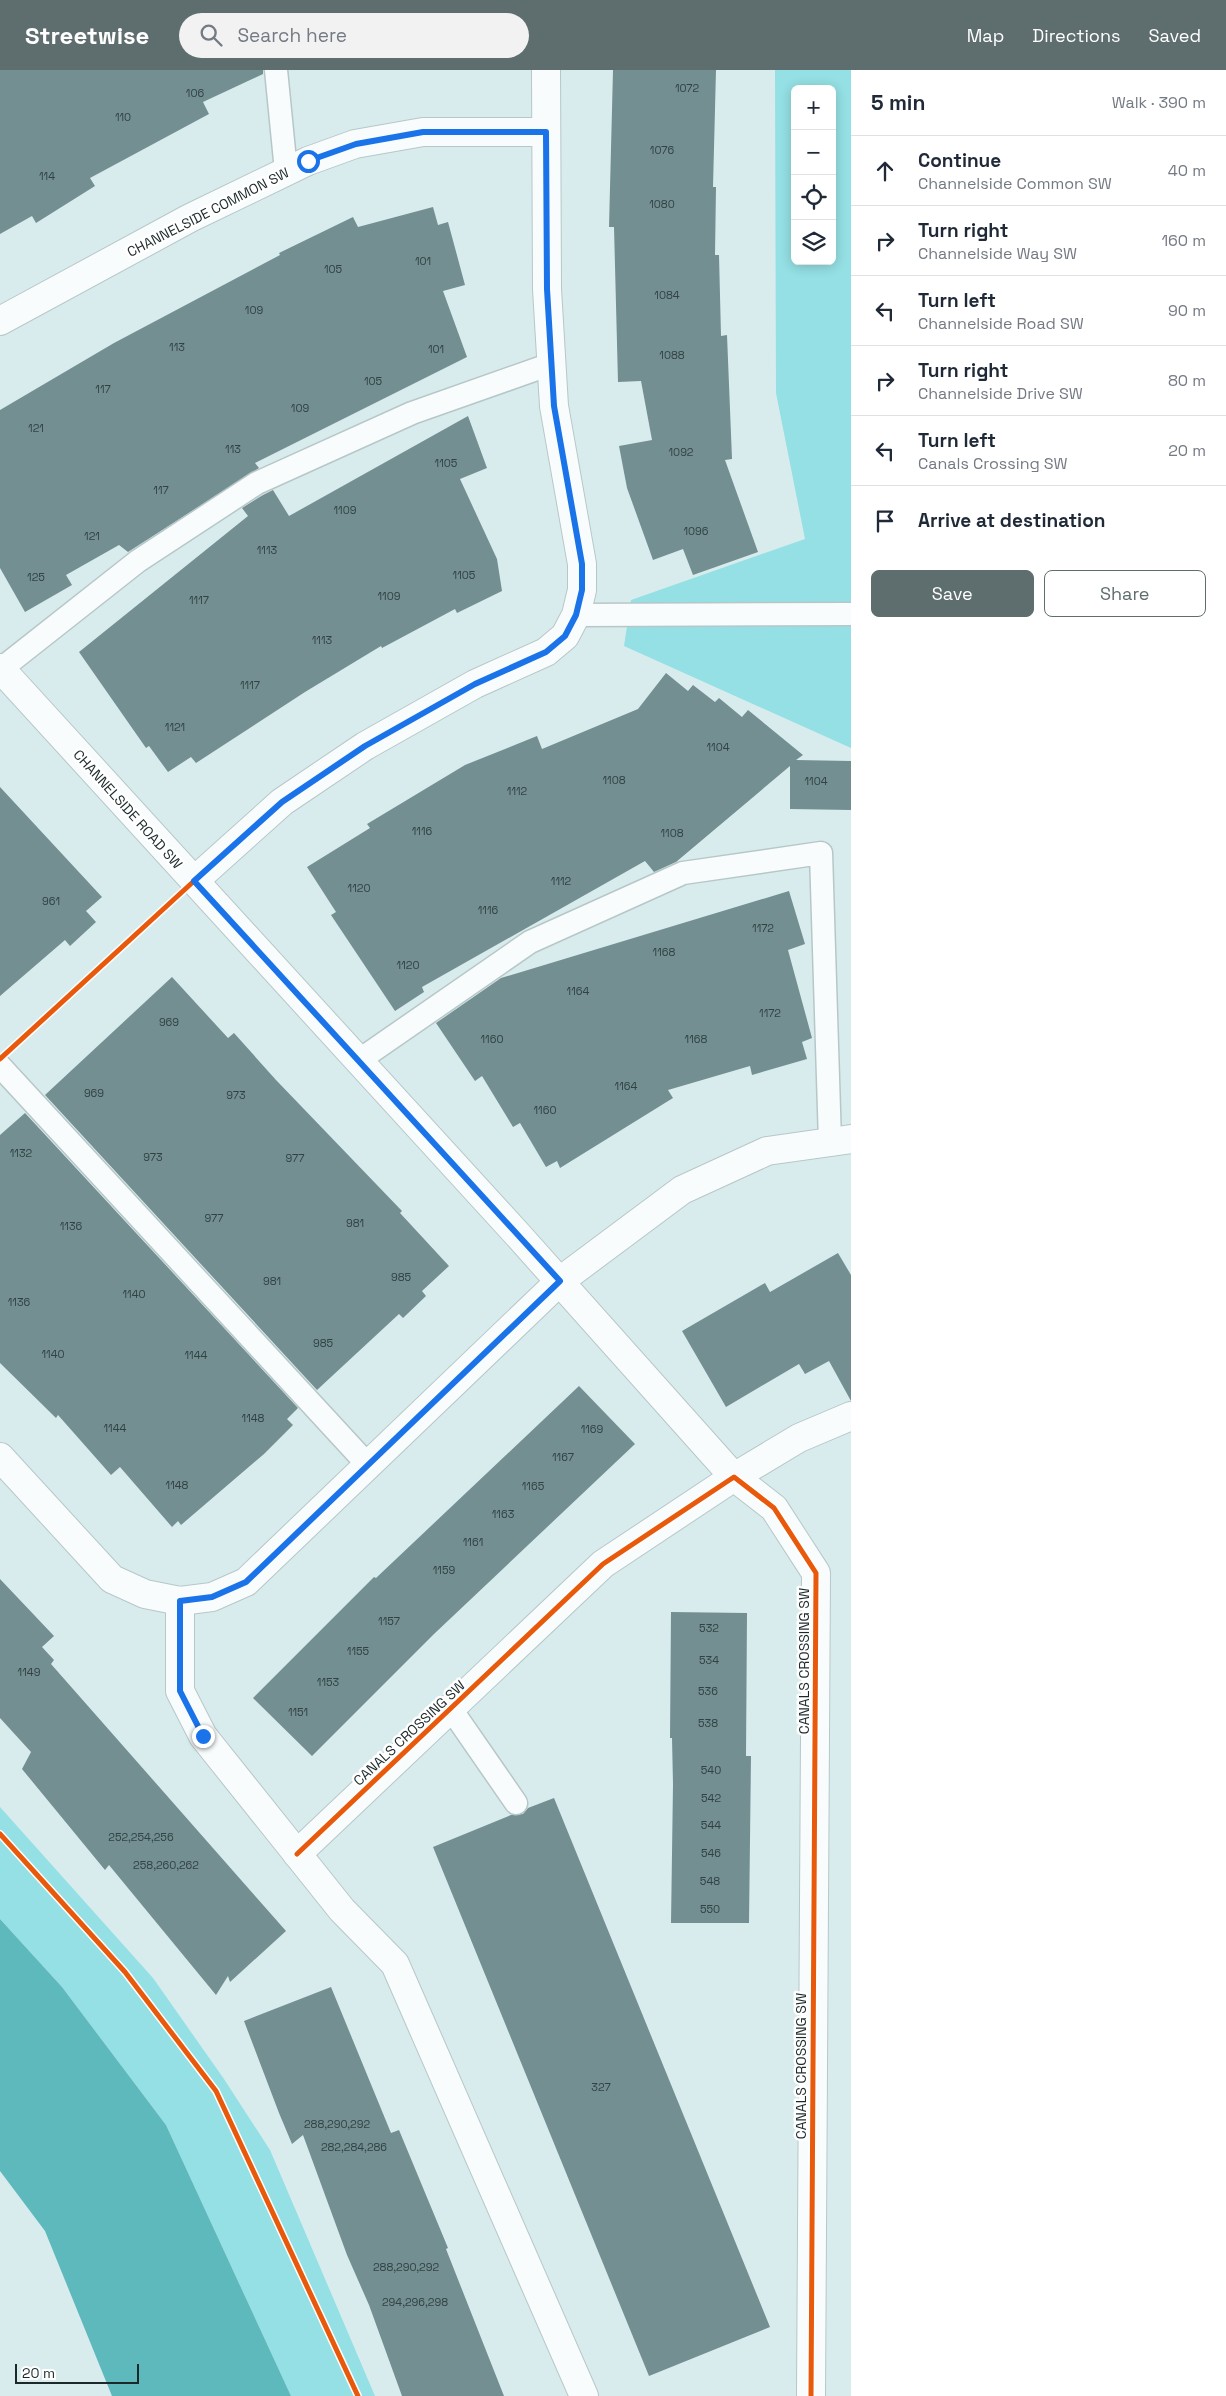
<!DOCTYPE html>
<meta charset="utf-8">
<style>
:root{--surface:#fff;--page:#f2f2f3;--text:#1f2937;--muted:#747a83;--line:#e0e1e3;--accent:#5e6d6e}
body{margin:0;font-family:"Space Grotesk",sans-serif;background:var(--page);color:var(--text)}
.controls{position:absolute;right:15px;top:15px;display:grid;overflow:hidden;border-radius:8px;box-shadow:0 2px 12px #0003}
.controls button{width:45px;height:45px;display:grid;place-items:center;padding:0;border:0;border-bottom:1px solid var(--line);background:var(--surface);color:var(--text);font:25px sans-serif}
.scale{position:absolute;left:15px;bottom:12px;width:124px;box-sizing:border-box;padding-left:5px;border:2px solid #1c292a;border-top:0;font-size:14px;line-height:18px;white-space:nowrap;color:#1c292a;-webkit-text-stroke:4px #fff;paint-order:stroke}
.stop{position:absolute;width:15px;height:15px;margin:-11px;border:4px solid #1a73e8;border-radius:50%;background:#fff}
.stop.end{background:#1a73e8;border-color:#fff;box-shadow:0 1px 5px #0008}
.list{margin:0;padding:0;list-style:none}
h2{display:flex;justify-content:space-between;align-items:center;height:65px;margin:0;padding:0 20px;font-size:21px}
h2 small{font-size:16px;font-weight:400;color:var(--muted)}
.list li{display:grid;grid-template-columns:32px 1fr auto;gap:15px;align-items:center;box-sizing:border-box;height:70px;padding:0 20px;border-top:1px solid var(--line)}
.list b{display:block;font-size:19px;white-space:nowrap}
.list p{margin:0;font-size:16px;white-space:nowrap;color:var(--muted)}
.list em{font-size:16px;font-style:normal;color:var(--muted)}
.actions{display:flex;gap:10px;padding:15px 20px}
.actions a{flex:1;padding:11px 0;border:1px solid var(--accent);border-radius:8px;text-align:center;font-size:18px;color:var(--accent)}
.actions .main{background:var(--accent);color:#fff}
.icon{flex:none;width:28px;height:28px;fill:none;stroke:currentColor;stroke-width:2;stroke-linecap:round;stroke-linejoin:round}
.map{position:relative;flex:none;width:851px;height:2326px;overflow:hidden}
header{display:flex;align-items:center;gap:30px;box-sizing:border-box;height:70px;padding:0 25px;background:var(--accent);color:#fff}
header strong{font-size:24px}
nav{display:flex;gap:28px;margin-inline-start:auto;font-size:18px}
.search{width:350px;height:45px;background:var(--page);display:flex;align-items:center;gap:12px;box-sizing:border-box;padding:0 18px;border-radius:28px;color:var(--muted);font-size:19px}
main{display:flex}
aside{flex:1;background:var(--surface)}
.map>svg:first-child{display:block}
.green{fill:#94e0e4;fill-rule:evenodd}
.water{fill:#5eb9bd}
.building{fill:#738f91}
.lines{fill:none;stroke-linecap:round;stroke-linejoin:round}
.service-casing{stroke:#b7c7c8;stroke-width:25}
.minor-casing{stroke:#b7c7c8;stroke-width:30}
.service{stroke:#f9fcfc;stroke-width:22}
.minor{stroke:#f9fcfc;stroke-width:28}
.cycleway-casing{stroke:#fff;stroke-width:8}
.cycleway{stroke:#e8590c;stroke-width:5}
.route{stroke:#1a73e8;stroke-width:6}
.labels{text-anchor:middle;stroke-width:5;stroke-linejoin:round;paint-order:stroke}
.number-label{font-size:11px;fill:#324244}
.street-label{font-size:14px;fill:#1c292a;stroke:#fff}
</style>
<header>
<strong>Streetwise</strong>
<div class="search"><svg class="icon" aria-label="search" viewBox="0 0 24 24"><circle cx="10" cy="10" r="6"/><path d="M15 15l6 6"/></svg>Search here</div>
<nav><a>Map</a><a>Directions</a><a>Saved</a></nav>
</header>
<main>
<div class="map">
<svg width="851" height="2326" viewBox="0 0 851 2326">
<rect width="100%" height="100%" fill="#d8eced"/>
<g class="green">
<path d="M 775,0 L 851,0 L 851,678 L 624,576 L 631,530 L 805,469 L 776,323 ZM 795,19 L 832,19 L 832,191 L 795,191 Z"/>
<path d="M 0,1737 L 153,1908 L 224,2009 L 270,2080 L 375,2326 L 291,2326 L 166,2055 L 62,1917 L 0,1849 Z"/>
</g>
<path class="water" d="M 0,1849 L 62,1917 L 166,2055 L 291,2326 L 112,2326 L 45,2161 L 0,2101 Z"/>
<g class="building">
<path d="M 0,0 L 263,0 L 263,4 L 203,32 L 209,44 L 90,108 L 95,116 L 36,153 L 32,146 L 0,164 Z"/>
<path d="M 613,0 L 716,0 L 713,117 L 716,117 L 715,185 L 719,185 L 721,266 L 727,265 L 732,389 L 725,390 L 758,482 L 693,505 L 683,479 L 653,490 L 627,418 L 619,376 L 652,370 L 641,311 L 618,312 L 614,157 L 609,157 Z"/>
<path d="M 433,137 L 438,155 L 448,152 L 465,215 L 443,221 L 467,287 L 255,393 L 259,398 L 128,482 L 119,475 L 66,505 L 72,515 L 25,542 L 0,498 L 0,340 L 114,273 L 280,185 L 279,183 L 353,147 L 358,157 Z"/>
<path d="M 468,346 L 487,398 L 460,409 L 497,489 L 502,521 L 457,543 L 455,539 L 382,578 L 381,576 L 305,622 L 196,693 L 191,687 L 168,702 L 149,676 L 146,678 L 79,582 L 248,446 L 242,438 L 263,425 L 273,420 L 289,446 Z"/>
<path d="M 666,603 L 688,621 L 693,615 L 715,632 L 719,628 L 742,647 L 748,640 L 803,685 L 796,690 L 851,691 L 851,740 L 790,739 L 790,696 L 676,792 L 654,802 L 645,791 L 422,917 L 424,922 L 395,941 L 331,845 L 336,842 L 307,797 L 370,758 L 367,754 L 465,695 L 537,666 L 542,679 L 638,639 Z"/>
<path d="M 0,717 L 102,827 L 86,841 L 96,852 L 70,876 L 65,870 L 0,926 Z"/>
<path d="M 789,821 L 805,874 L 788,880 L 812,968 L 802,972 L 807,989 L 752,1005 L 750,996 L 668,1020 L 673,1028 L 560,1098 L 557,1091 L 546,1097 L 520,1053 L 513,1057 L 482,1006 L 475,1011 L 436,953 L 501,908 Z"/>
<path d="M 172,907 L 228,968 L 234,963 L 276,1010 L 402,1141 L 400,1143 L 449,1196 L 422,1221 L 426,1226 L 403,1248 L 399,1244 L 317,1320 L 45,1025 Z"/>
<path d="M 25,1043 L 298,1338 L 287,1349 L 293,1355 L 264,1384 L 181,1455 L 178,1451 L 172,1457 L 120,1397 L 111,1405 L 58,1345 L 56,1348 L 0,1293 L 0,1065 Z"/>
<path d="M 838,1183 L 851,1205 L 851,1331 L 829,1291 L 805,1304 L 799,1294 L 726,1337 L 682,1261 L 765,1213 L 770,1222 Z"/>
<path d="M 579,1316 L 635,1374 L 434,1564 L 312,1686 L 253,1628 L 374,1507 L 376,1508 Z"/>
<path d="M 0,1509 L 54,1566 L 42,1577 L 54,1590 L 51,1594 L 286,1861 L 230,1912 L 228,1906 L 216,1925 L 109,1795 L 105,1800 L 22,1699 L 31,1682 L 0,1648 Z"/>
<path d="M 671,1542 L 747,1543 L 746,1686 L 751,1686 L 749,1853 L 671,1853 L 673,1714 L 672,1668 L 670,1668 Z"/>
<path d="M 554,1728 L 770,2257 L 649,2306 L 433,1777 L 511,1745 L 523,1744 L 528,1738 Z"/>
<path d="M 331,1917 L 391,2063 L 399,2060 L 448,2178 L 446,2179 L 504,2326 L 402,2326 L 369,2235 L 347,2185 L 303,2065 L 292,2074 L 279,2043 L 244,1951 Z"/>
</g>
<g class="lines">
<g class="service-casing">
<g id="service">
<path d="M 276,0 L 286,101"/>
<path d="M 576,545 L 851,544"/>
<path d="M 1,599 L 138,491 L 257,413 L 412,343 L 551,294"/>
<path d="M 358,991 L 530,872 L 683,803 L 821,783 L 830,1072"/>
<path d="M 0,996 L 368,1395"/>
<path d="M 451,1639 L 516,1733"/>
</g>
</g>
<g class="minor-casing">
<g id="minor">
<path d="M 0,251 L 190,148 L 308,91 L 355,74 L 423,62 L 546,62"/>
<path d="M 0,598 L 518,1165 L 734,1407 L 799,1368 L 851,1346"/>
<path d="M 194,811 L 282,732 L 365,676 L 475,614 L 546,582 L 565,566 L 576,545 L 582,520 L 582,494 L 554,336 L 547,219 L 546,0"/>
<path d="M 0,1387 L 112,1509 L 145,1524 L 180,1531 L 212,1527 L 246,1512 L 560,1211 L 682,1120 L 767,1081 L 851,1069"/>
<path d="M 180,1531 L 180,1621 L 203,1666 L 342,1840 L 395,1894 L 584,2326"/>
<path d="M 297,1784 L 603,1494 L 734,1407 L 774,1438 L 816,1503 L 811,2326"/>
</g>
</g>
<use href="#service" class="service"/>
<use href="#minor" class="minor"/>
<g class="cycleway-casing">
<g id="cycleway">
<path d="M 0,989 L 194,811"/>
<path d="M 0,1764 L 125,1902 L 216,2021 L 358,2326"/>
<path d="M 297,1784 L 603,1494 L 734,1407 L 774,1438 L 816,1503 L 811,2326"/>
</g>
</g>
<use href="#cycleway" class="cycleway"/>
</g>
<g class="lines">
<path class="route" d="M 203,1666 L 180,1621 L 180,1531 L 212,1527 L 246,1512 L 560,1211 L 194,811 L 282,732 L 365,676 L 475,614 L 546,582 L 565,566 L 576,545 L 582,520 L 582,494 L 554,336 L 547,219 L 546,62 L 423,62 L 356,74 L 308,91"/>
</g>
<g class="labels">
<g class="number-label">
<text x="687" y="22">1072</text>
<text x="195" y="27">106</text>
<text x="123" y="51">110</text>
<text x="662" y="84">1076</text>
<text x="47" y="110">114</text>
<text x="662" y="138">1080</text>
<text x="423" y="195">101</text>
<text x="333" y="203">105</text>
<text x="667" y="229">1084</text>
<text x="254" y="244">109</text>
<text x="177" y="281">113</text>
<text x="436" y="283">101</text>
<text x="672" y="289">1088</text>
<text x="373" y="315">105</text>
<text x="103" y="323">117</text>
<text x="300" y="342">109</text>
<text x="36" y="362">121</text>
<text x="233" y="383">113</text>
<text x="681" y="386">1092</text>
<text x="446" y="397">1105</text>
<text x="161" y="424">117</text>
<text x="345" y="444">1109</text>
<text x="696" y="465">1096</text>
<text x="92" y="470">121</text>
<text x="267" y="484">1113</text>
<text x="464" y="509">1105</text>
<text x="36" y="511">125</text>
<text x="389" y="530">1109</text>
<text x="199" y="534">1117</text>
<text x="322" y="574">1113</text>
<text x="250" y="619">1117</text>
<text x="175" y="661">1121</text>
<text x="718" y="681">1104</text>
<text x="614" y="714">1108</text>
<text x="816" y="715">1104</text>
<text x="517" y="725">1112</text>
<text x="422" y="765">1116</text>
<text x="672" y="767">1108</text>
<text x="561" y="815">1112</text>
<text x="359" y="822">1120</text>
<text x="51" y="835">961</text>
<text x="488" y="844">1116</text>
<text x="763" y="862">1172</text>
<text x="664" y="886">1168</text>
<text x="408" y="899">1120</text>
<text x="578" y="925">1164</text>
<text x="770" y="947">1172</text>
<text x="169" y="956">969</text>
<text x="492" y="973">1160</text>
<text x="696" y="973">1168</text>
<text x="626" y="1020">1164</text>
<text x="94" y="1027">969</text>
<text x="236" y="1029">973</text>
<text x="545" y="1044">1160</text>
<text x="21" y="1087">1132</text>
<text x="153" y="1091">973</text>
<text x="295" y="1092">977</text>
<text x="214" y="1152">977</text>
<text x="355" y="1157">981</text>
<text x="71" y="1160">1136</text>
<text x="401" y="1211">985</text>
<text x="272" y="1215">981</text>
<text x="134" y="1228">1140</text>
<text x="19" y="1236">1136</text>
<text x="323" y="1277">985</text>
<text x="53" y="1288">1140</text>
<text x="196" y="1289">1144</text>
<text x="253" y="1352">1148</text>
<text x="115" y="1362">1144</text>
<text x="592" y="1363">1169</text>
<text x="563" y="1391">1167</text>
<text x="177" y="1419">1148</text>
<text x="533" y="1420">1165</text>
<text x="503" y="1448">1163</text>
<text x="473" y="1476">1161</text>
<text x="444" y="1504">1159</text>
<text x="389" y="1555">1157</text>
<text x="709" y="1562">532</text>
<text x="358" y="1585">1155</text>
<text x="709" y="1594">534</text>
<text x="29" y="1606">1149</text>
<text x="328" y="1616">1153</text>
<text x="708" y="1625">536</text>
<text x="298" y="1646">1151</text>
<text x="708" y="1657">538</text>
<text x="711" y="1704">540</text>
<text x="711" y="1732">542</text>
<text x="711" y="1759">544</text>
<text x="141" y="1771">252,254,256</text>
<text x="711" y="1787">546</text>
<text x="166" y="1799">258,260,262</text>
<text x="710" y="1815">548</text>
<text x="710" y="1843">550</text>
<text x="601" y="2021">327</text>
<text x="337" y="2058">288,290,292</text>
<text x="354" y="2081">282,284,286</text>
<text x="406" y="2201">288,290,292</text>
<text x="415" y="2236">294,296,298</text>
</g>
<g class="street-label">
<text transform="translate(208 142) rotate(-27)" y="5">CHANNELSIDE COMMON SW</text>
<text transform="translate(128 739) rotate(48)" y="5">CHANNELSIDE ROAD SW</text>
<text transform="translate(804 1591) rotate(-90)" y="5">CANALS CROSSING SW</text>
<text transform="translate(409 1663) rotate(-43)" y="5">CANALS CROSSING SW</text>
<text transform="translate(801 1996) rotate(-90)" y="5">CANALS CROSSING SW</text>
</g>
</g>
</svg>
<div class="controls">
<button>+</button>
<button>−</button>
<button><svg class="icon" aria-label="locate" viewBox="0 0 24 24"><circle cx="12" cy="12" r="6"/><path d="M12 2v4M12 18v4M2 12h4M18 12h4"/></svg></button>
<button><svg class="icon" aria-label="layers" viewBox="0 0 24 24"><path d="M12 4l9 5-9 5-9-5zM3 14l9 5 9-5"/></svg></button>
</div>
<div class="scale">20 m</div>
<div class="stop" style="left:308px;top:91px"></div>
<div class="stop end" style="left:203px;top:1666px"></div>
</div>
<aside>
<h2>5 min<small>Walk · 390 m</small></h2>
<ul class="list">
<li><svg class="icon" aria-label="ahead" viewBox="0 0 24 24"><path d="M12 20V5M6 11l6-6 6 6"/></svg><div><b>Continue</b><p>Channelside Common SW</p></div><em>40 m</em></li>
<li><svg class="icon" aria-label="right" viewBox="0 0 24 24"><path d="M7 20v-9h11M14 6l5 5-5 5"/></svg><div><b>Turn right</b><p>Channelside Way SW</p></div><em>160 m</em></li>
<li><svg class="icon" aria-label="left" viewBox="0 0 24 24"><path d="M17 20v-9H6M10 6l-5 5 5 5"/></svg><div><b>Turn left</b><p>Channelside Road SW</p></div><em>90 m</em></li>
<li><svg class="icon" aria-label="right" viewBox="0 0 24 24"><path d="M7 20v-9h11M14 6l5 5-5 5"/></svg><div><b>Turn right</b><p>Channelside Drive SW</p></div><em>80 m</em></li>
<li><svg class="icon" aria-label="left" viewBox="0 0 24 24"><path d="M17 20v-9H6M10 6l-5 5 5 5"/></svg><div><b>Turn left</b><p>Canals Crossing SW</p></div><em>20 m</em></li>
<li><svg class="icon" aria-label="arrive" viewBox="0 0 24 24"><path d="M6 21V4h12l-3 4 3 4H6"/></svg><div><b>Arrive at destination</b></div></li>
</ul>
<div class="actions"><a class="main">Save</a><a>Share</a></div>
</aside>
</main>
